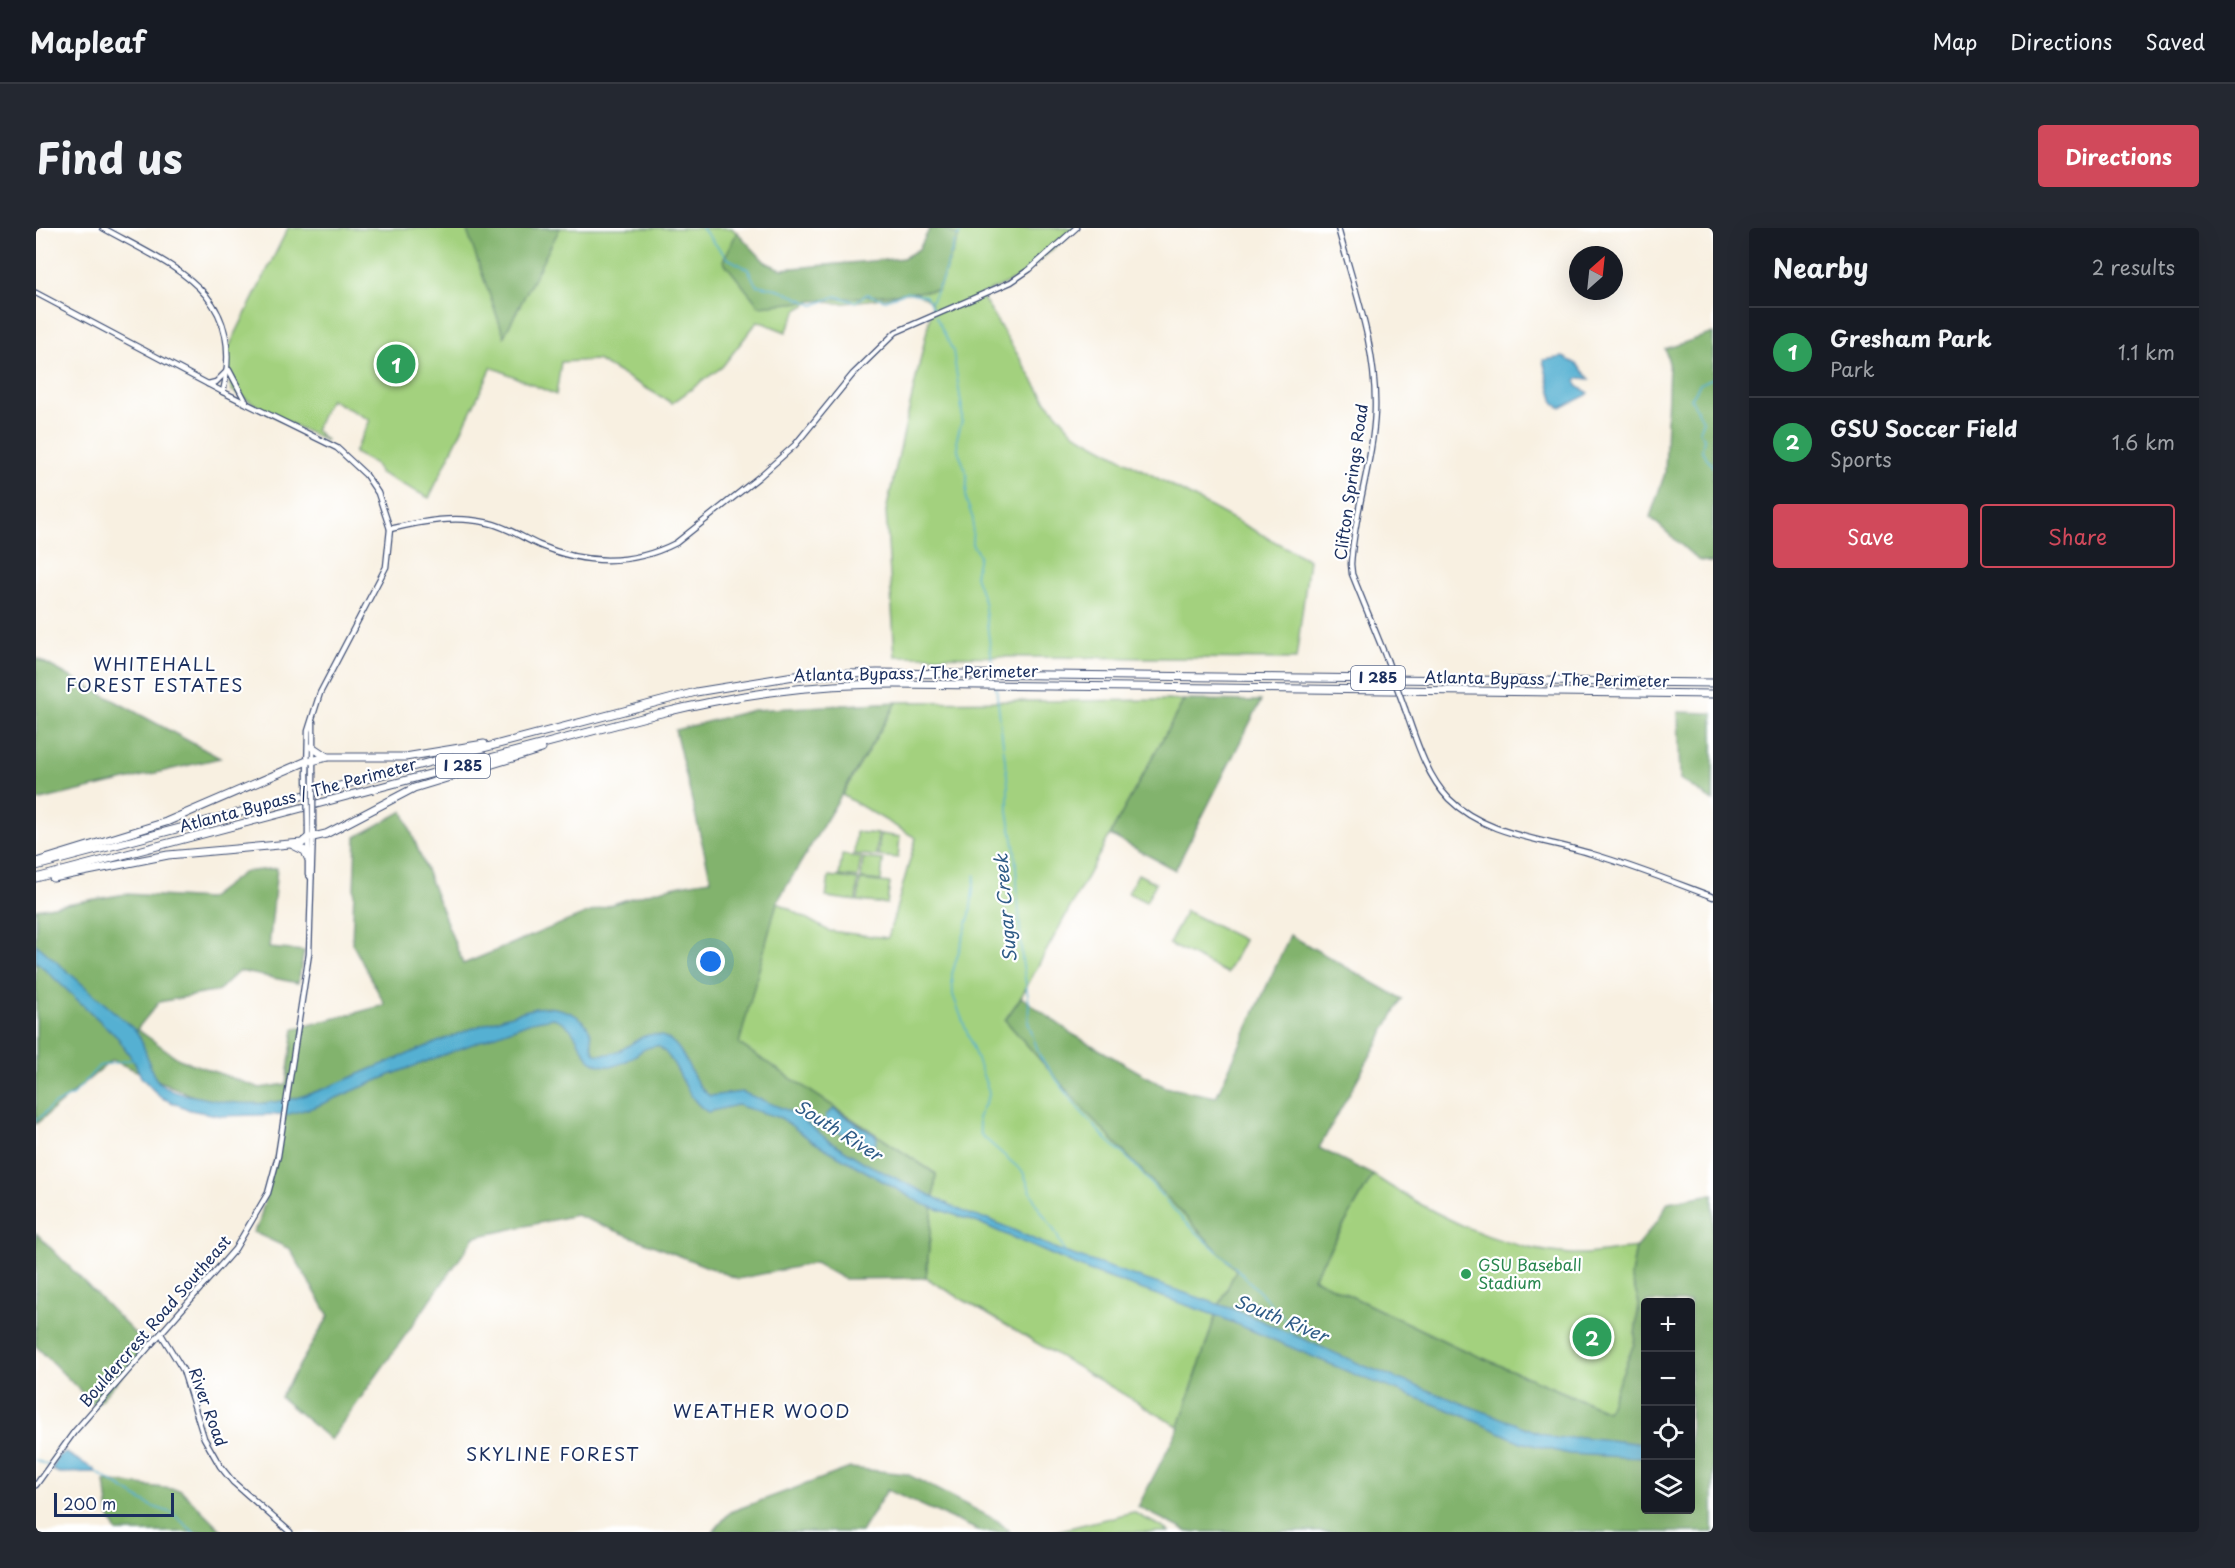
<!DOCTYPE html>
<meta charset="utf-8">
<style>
:root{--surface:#171b24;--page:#242831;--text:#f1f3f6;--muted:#9ea1a6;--line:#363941;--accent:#d1495b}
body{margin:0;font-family:"Playpen Sans",sans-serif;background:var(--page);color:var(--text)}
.controls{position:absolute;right:18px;bottom:18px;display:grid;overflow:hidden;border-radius:6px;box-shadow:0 6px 24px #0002}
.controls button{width:54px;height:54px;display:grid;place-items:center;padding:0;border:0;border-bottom:2px solid var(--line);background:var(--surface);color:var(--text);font:30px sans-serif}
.compass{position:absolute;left:1533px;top:18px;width:54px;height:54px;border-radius:50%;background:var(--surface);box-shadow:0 6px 24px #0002;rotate:27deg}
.scale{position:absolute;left:18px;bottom:15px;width:120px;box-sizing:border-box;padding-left:6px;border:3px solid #1b2f5e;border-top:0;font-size:16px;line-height:21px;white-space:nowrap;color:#1b2f5e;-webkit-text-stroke:4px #fff;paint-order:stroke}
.you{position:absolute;left:675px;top:734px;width:21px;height:21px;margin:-15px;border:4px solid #fff;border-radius:50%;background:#1a73e8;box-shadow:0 0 0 9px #1a73e833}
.badge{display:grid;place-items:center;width:39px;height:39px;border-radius:50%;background:var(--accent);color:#fff;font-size:20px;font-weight:700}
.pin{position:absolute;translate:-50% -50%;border:3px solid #fff;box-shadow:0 2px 6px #0006}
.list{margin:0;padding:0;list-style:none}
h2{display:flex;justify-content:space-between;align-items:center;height:78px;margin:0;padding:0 24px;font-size:26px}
h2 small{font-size:20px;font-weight:400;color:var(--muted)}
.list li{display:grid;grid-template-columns:39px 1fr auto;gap:18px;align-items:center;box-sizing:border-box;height:90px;padding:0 24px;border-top:2px solid var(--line)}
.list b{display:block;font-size:22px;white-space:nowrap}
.list p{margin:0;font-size:20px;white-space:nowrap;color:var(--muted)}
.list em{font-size:20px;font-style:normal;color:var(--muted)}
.actions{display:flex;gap:12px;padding:18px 24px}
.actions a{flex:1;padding:14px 0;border:2px solid var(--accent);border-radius:6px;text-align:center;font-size:21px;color:var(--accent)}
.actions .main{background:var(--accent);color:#fff}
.icon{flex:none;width:33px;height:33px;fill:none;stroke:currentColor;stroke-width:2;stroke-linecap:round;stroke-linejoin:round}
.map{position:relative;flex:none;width:1677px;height:1304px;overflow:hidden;border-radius:6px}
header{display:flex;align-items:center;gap:36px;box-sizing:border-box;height:84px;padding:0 30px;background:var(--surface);border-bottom:2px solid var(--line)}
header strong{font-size:28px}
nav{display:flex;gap:33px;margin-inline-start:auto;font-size:21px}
.intro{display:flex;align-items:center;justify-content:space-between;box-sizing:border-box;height:144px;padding:0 36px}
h1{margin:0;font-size:42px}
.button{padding:15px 27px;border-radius:6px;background:var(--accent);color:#fff;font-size:21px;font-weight:700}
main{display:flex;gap:36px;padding:0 36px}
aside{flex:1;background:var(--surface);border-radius:6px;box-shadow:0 6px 24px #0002}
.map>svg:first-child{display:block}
.green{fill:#a3d17e;stroke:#5f806e;stroke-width:1.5}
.forest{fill:#82b36d;stroke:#4e7166;stroke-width:1.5;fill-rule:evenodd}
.water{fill:#54b0d2;stroke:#387098;stroke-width:1.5}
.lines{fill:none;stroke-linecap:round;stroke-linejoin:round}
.stream{stroke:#54b0d2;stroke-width:1.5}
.tertiary-casing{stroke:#3c4c72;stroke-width:7}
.motorway-casing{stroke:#3c4c72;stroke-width:9}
.tertiary{stroke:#fff;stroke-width:4.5}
.motorway{stroke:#fff;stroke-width:7}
.tertiary-bridge-casing{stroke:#3c4c72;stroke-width:7;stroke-linecap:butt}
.tertiary-bridge{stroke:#fff;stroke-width:4.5}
.leisure-dot{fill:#2e9e5b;stroke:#fff;stroke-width:2}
.labels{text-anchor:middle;stroke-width:4.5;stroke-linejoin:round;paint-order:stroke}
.shield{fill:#fff;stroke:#5f6d8e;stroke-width:1.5}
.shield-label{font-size:15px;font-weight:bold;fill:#1b2f5e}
.street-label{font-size:16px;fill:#1b2f5e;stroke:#fff}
.leisure-label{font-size:16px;fill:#27864d;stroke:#fff;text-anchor:start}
.neighbourhood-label{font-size:18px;letter-spacing:1.5px;fill:#1b2f5e;stroke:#fff}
.water-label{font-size:18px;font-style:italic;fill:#2f5c87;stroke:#fff}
</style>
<header>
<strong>Mapleaf</strong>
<nav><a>Map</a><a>Directions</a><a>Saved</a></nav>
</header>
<div class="intro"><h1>Find us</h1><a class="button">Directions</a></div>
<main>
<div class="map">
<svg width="1677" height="1304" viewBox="0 0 1677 1304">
<rect width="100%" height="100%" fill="#fff"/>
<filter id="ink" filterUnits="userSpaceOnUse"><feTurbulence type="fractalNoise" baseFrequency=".0167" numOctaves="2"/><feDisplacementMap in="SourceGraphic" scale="12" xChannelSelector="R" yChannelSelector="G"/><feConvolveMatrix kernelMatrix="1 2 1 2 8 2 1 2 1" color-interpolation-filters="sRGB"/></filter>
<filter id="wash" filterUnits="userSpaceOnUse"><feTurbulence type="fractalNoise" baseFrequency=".008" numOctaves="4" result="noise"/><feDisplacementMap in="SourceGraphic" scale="24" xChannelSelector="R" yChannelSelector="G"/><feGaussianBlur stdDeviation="1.35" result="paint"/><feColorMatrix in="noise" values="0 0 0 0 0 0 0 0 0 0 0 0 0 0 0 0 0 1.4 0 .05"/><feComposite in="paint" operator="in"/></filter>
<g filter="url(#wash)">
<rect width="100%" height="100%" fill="#f8f0e1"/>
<g class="green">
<path d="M 252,0 L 696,0 L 726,32 L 742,41 L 816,38 L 865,31 L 883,22 L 896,0 L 1041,0 L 984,49 L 945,67 L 1010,173 L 1038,205 L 1273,332 L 1260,431 L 859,428 L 850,283 L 896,80 L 894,73 L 876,62 L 853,69 L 809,75 L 796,75 L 781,70 L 762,81 L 750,104 L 722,93 L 686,139 L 636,175 L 561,132 L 525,134 L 520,167 L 456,139 L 393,270 L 344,245 L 338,235 L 318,225 L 334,192 L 294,171 L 279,202 L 291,213 L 242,190 L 195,162 L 190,125 Z"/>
<path d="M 1148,472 L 985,769 L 969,792 L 1050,884 L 1200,1042 L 1182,1080 L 1143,1199 L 890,1050 L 900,946 L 702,816 L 741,674 L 793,703 L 852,710 L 880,610 L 806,567 L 861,474 Z"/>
<path d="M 820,604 L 842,606 L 840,628 L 818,626 Z"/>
<path d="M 844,606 L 864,609 L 862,630 L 842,628 Z"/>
<path d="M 806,627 L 825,629 L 822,650 L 803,648 Z"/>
<path d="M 827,630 L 847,632 L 845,653 L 825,651 Z"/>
<path d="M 1102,646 L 1120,655 L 1110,674 L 1092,665 Z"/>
<path d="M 793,648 L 822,652 L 820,673 L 790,669 Z"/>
<path d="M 824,652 L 854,655 L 851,676 L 822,673 Z"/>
<path d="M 1150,683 L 1208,712 L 1191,745 L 1133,716 Z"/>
<path d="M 1337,947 C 1396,986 1464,1022 1536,1026 C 1557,1027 1579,1022 1600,1019 L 1595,1048 L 1603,1075 L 1598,1116 L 1572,1183 L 1423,1120 L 1277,1050 Z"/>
<path d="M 1097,1284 L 1135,1304 L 1017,1304 Z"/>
</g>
<g class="forest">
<path d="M 430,0 L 524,0 L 468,108 Z"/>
<path d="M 894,0 L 906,0 L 923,8 L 902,62 L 723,78 L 687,33 L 701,4 L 730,35 L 746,41 L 868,30 L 883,21 Z"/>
<path d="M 1677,105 L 1677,335 L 1662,332 L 1614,289 L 1629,245 L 1633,135 L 1629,121 Z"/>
<path d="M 0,430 L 184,530 L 0,573 Z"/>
<path d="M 1148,472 L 1225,473 L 1139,642 L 1074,607 Z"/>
<path d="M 861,474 L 741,674 L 703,816 L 900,946 L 890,1050 L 808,1051 L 779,1035 L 702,1051 L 540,987 L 439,1009 L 295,1212 L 244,1169 L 293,1088 L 254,1021 L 217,1004 L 223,995 L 250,886 L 197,886 L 76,832 L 0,896 L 0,681 L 90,666 L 172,671 L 208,644 L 241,640 L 233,720 L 268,723 L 262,755 L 203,743 L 182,763 L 123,774 L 101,801 L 143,831 L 224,860 L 250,856 L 258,801 L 349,777 L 316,715 L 320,609 L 367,583 L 427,736 C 508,704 588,663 675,652 L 639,502 L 717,482 Z"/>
<path d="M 1642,484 L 1677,485 L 1677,573 L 1644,551 Z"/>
<path d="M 1254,707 L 1366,771 L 1283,920 L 1337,947 L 1277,1050 L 1423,1120 L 1571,1183 L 1598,1116 L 1603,1075 L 1595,1048 L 1600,1019 L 1621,994 L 1632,974 L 1677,966 L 1677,1304 L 1152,1304 L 1102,1279 L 1143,1199 L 1182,1080 L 1200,1042 L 1050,884 L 969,792 L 985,769 L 1038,807 L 1129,859 L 1180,869 ZM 1610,1074 L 1654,1074 L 1654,1282 L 1610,1282 Z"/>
<path d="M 0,1005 L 112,1119 L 59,1178 L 0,1118 Z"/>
<path d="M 814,1240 L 871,1246 L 962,1293 L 974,1304 L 946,1304 L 851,1262 L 825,1304 L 677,1304 L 694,1284 Z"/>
<path d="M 69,1253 L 145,1262 L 187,1304 L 81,1304 L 73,1288 Z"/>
</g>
<g class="water">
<path d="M 1527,129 L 1541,136 L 1554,151 L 1544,150 L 1540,153 L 1541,158 L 1553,165 L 1551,167 L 1525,180 L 1518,175 L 1507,132 Z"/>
<path d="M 0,716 L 100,803 C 112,819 111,844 124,855 C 136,866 152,867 167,870 C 246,887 280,863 350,835 C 397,816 452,792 500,780 C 518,777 547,784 554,804 C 557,812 554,820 560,826 C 589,831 600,803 621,807 C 652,812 651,853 674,868 L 706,864 L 758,885 L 792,912 L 829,935 L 934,987 L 952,991 L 1025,1023 L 1205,1084 L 1331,1139 L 1509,1207 L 1520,1211 L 1545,1209 L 1609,1216 L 1609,1230 L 1533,1226 L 1485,1214 L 1421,1185 L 1320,1147 L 1184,1089 L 1053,1043 L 948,997 L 887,976 L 776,913 L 745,890 L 701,877 L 672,884 C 647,870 645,834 622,818 C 603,817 594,839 571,838 C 541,837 548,798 517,790 L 495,794 L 354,847 L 279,879 L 253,886 L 186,888 L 154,882 L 124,869 L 105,849 L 99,835 L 82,810 L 0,733 Z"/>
<path d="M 798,881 L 840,908 L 841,912 L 836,923 L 789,896 L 790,887 Z"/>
<path d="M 30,1225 L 58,1241 L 60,1244 L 24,1245 L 16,1242 L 22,1228 Z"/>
</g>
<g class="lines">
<g class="stream">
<path d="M 666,0 L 691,30 L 712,41 L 720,57 L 742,61 L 778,77 L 800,68 L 819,74 L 831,66 L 849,72 L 870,64 L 890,68 L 898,83"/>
<path d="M 921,9 L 929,0"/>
<path d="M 895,74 L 905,54 L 919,14"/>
<path d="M 900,89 L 917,123 L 926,181 L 926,192 L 921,210 L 922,222 L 931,247 L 930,272 L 937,291 L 936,316 L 943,327 L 939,348 L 948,373 L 957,442"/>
<path d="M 1677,150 L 1664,156 L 1655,171 L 1667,192 L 1663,203 L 1668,210 L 1666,223 L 1677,239"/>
<path d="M 960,459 L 972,557 L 972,584 L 979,623 L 986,732 L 993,774 L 992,794 L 1004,829 L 1041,879 L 1069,910 L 1096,934 L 1149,994 L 1201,1041 L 1245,1086 L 1256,1107"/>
<path d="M 939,647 L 934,686 L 916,746 L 917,767 L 952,861 L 953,867 L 942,890 L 945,907 L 987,944 L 1000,976 L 1020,1005 L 1028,1023"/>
<path d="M 0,893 L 17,877 L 37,867 L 63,838 L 98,831"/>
<path d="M 0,1232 L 16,1239"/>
<path d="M 60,1244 L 115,1278 L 136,1285 L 158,1304"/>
</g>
</g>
</g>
<g filter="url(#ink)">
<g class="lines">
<g class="tertiary-casing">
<g id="tertiary">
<path d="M 67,0 C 139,40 210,64 187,164"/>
<path d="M 1302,0 C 1318,60 1341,120 1339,183 C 1337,234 1318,284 1315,336 L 1316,346 L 1351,432"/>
<path d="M 0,65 L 187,164 L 301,220 L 330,247 L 342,265 L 354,301 L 350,339 L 284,465 L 272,503 L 271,546"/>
<path d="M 193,142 L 210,174"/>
<path d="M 172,156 L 180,154 L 190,144"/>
<path d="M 354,301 C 388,293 419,287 453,295 C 471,299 487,310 503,317 C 550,337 595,338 640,315 L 723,249 L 759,217 L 817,146 L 860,104 L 975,54 L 994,41 L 1040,0"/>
<path d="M 1369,481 C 1380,512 1390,547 1413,571 C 1450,608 1509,611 1556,626 C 1597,638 1637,654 1677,669"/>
<path d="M 277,544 L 277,494"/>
<path d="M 272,599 L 272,646 L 275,650"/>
<path d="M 125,1106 L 147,1142 L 168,1210 L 184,1238 L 197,1254 L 254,1304"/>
<path d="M 0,1257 L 38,1204 L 199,1021 L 232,965 L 242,928 L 273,726 L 277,599"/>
</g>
</g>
<g class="motorway-casing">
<g id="motorway">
<path d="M 276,519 L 291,529"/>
<path d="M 276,533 L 291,529 L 369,529 L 448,516"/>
<path d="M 277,609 L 290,606 L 378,560 L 506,521"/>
<path d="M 257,617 L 269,623 L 272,630"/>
<path d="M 0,634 L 130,594 L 271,533"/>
<path d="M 0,638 L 660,464 L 758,448 L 841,445 L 1677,455"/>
<path d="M 0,650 L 621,486 C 702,466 775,456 859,456 L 1677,466"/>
<path d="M 17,650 L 132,627 L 254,616 L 266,615 L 272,610"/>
</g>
</g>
<use href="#tertiary" class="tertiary"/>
<use href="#motorway" class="motorway"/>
<g class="tertiary-bridge-casing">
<g id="tertiary-bridge">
<path d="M 1351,432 L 1369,481"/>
<path d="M 277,544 L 277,599"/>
<path d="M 271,546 L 272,599"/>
</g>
</g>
<use href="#tertiary-bridge" class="tertiary-bridge"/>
</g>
</g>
<circle class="leisure-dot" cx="1430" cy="1046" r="6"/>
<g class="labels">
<g class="shield">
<rect x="1315" y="438" width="54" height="24" rx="4.5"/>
<rect x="400" y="526" width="54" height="24" rx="4.5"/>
</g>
<g class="shield-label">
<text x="1342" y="455">I 285</text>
<text x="427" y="543">I 285</text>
</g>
<g class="street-label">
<text transform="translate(1315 254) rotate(-82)" y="6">Clifton Springs Road</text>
<text transform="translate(880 445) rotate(-1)" y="6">Atlanta Bypass / The Perimeter</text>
<text transform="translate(1511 451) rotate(1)" y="6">Atlanta Bypass / The Perimeter</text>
<text transform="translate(262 567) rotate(-15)" y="6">Atlanta Bypass / The Perimeter</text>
<text transform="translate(119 1093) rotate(-49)" y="6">Bouldercrest Road Southeast</text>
<text transform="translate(172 1179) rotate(70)" y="6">River Road</text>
</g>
<g class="leisure-label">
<text x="1442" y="1043">GSU Baseball<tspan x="1442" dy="18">Stadium</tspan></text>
</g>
<g class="neighbourhood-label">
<text x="119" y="443">WHITEHALL<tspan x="119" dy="21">FOREST ESTATES</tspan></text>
<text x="726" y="1190">WEATHER WOOD</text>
<text x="517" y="1233">SKYLINE FOREST</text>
</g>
<g class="water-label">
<text transform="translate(970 680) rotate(-95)" y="6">Sugar Creek</text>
<text transform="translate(802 903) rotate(32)" y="6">South River</text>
<text transform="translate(1245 1091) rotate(22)" y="6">South River</text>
</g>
</g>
</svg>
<div class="controls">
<button>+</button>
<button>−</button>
<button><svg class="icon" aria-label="locate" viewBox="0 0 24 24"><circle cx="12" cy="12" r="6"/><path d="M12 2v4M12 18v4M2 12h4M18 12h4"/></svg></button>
<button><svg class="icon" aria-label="layers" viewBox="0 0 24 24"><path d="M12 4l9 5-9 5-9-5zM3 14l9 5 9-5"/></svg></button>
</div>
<svg class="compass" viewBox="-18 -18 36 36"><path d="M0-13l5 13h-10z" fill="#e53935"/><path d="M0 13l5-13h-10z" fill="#9ea1a6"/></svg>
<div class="scale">200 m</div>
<div class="you"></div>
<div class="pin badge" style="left:360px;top:136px;background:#2e9e5b">1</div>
<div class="pin badge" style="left:1556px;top:1109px;background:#2e9e5b">2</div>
</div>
<aside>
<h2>Nearby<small>2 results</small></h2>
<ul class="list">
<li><span class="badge" style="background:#2e9e5b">1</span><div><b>Gresham Park</b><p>Park</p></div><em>1.1 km</em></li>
<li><span class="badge" style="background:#2e9e5b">2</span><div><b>GSU Soccer Field</b><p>Sports</p></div><em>1.6 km</em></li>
</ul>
<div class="actions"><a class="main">Save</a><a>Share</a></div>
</aside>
</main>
